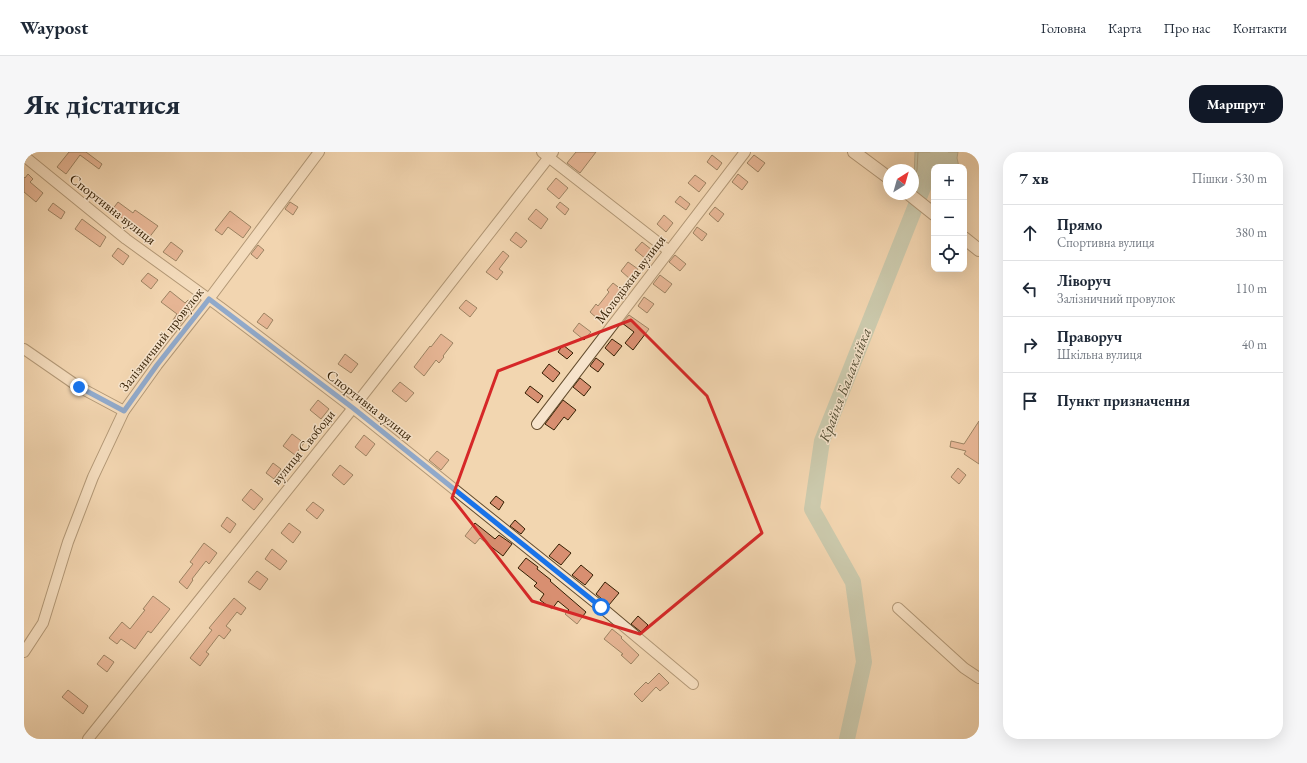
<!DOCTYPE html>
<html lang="uk">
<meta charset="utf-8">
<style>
:root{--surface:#fff;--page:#f6f6f7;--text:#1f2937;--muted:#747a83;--line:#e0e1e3;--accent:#111827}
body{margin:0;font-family:"EB Garamond",serif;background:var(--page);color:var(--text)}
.controls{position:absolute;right:12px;top:12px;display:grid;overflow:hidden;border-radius:8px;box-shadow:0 4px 16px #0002}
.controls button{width:36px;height:36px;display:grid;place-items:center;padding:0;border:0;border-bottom:1px solid var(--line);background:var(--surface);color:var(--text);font:20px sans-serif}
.compass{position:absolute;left:859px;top:12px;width:36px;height:36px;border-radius:50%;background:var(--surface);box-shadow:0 4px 16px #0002;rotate:37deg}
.stop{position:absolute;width:12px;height:12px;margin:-9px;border:3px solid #1a73e8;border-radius:50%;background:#fff}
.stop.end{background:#1a73e8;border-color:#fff;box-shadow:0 1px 4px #0008}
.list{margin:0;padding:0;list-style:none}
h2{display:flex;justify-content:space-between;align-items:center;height:52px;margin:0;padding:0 16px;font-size:17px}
h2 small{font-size:13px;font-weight:400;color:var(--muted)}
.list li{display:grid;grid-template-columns:26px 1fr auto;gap:12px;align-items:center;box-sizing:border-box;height:56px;padding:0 16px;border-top:1px solid var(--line)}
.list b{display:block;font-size:15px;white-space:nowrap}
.list p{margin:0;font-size:13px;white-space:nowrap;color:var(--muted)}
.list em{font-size:13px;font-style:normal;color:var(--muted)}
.icon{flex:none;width:22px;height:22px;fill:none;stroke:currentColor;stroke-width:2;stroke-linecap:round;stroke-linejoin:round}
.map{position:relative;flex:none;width:955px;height:587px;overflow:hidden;border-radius:16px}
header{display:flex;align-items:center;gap:24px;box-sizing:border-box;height:56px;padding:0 20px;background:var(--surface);border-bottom:1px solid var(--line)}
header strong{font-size:19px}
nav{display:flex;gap:22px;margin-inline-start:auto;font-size:14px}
.intro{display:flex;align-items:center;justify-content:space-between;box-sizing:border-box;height:96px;padding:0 24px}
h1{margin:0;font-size:28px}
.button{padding:10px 18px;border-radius:16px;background:var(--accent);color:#fff;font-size:14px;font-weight:700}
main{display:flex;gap:24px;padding:0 24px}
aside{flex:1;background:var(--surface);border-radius:16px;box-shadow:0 4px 16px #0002}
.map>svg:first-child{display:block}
.water{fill:#9cbaa6;stroke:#727c65}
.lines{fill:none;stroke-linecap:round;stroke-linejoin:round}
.shore{stroke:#686c54;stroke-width:1}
.river{stroke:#9cbaa6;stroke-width:16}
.building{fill:#d88f71;stroke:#341f03}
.minor-casing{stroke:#644d2e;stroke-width:12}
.tertiary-casing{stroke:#644d2e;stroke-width:14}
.minor{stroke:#f7e4cc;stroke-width:10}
.tertiary{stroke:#f7e4cc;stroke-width:12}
.route{stroke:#1a73e8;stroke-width:5}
.marked{fill:none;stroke:#d62828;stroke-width:3;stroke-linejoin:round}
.labels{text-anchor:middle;stroke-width:3;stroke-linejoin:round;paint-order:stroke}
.street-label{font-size:14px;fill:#341f03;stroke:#f7e4cc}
.water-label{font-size:15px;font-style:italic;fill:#534e34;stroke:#f7e4cc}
</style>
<header>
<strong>Waypost</strong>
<nav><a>Головна</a><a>Карта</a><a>Про нас</a><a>Контакти</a></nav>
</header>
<div class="intro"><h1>Як дістатися</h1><a class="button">Маршрут</a></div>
<main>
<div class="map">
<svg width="955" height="587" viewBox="0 0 955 587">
<rect width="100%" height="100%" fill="#f2d6b0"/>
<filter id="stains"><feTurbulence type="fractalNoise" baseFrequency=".005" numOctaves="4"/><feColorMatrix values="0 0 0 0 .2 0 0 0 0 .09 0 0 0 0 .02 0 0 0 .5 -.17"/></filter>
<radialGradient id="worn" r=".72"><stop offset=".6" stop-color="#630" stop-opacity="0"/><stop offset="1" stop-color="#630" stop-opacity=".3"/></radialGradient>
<path class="water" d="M 891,0 L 934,0 L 933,6 L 935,15 L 910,15 L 910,32 L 890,28 Z"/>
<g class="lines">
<path class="shore" d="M 894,0 L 893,18 L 891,23 L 910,28"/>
<path class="river" d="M 823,587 L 840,510 L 829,430 L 788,357 L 798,289 L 908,13 L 916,0"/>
</g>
<g class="building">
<path d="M 45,0 L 62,0 L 78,12 L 75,17 L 56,3 L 42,22 L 33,15 Z"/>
<path d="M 552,0 L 572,0 L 556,21 L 543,11 Z"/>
<path d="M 688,3 L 698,11 L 693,18 L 683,10 Z"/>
<path d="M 730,3 L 741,11 L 734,20 L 723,11 Z"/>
<path d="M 4,22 L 9,27 L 6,30 L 19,41 L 12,50 L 0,40 L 0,25 L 1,26 Z"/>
<path d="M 714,22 L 724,30 L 718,38 L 708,30 Z"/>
<path d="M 671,23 L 682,31 L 675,40 L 664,31 Z"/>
<path d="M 532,26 L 544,36 L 535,47 L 523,37 Z"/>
<path d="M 656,44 L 666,52 L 662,58 L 651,50 Z"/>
<path d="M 94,50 L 109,61 L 111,58 L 134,74 L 124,87 L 88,58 Z"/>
<path d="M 266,50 L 274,55 L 269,63 L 261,57 Z"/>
<path d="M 536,50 L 545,57 L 541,63 L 532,55 Z"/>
<path d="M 29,51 L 41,60 L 37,67 L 24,58 Z"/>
<path d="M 691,55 L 700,62 L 694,70 L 685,62 Z"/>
<path d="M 512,57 L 524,67 L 517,77 L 504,67 Z"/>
<path d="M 206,59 L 227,75 L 219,86 L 204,75 L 198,83 L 191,78 Z"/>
<path d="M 640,63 L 649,71 L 642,80 L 633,72 Z"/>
<path d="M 58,67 L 82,85 L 76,95 L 51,77 Z"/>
<path d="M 673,75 L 683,82 L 678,89 L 669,81 Z"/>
<path d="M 492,80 L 503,89 L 497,96 L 486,88 Z"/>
<path d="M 147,90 L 159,99 L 152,109 L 139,100 Z"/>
<path d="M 618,90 L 628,98 L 622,107 L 611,98 Z"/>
<path d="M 234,93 L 240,98 L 233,107 L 227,102 Z"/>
<path d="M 94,96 L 105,104 L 99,113 L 88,104 Z"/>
<path d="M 479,99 L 485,104 L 475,117 L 479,120 L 473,128 L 462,120 Z"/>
<path d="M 651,103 L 662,112 L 656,119 L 645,110 Z"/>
<path d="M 604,110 L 614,117 L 606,127 L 597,119 Z"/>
<path d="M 124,121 L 134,128 L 127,137 L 117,129 Z"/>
<path d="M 636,123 L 648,132 L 641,141 L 629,132 Z"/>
<path d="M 589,131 L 598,138 L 576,169 L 566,160 L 572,152 L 574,154 L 585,140 L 583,138 Z"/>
<path d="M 146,139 L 161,151 L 164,148 L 171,152 L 155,173 L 149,168 L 153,162 L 137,150 Z"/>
<path d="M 620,145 L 630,152 L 623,161 L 614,154 Z"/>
<path d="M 442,148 L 453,156 L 446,165 L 435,156 Z"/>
<path d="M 240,161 L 249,168 L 243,177 L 233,170 Z"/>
<path d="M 605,163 L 625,177 L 609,198 L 601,191 L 610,180 L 598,171 Z"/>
<path d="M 555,171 L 567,180 L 560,188 L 549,179 Z"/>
<path d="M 417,182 L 429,191 L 419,204 L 420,205 L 415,211 L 412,208 L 400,224 L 390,215 L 406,194 L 407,195 Z"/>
<path d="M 588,187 L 598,194 L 590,204 L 581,196 Z"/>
<path d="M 539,193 L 549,201 L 543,207 L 534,200 Z"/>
<path d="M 321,202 L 334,212 L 327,221 L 314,212 Z"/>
<path d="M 572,206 L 580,212 L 574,220 L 566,214 Z"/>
<path d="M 525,212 L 536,221 L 529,230 L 518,221 Z"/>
<path d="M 556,226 L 567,235 L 560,244 L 549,235 Z"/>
<path d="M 376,230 L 390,241 L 382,250 L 368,239 Z"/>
<path d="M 506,234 L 519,244 L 514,251 L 501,241 Z"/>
<path d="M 294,248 L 305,257 L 297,267 L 286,258 Z"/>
<path d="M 539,248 L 552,258 L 544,268 L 540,265 L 530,278 L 521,272 Z"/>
<path d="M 955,269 L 955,312 L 940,302 L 942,299 L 926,295 L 927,289 L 940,292 Z"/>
<path d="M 268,282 L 280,291 L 271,303 L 259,294 Z"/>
<path d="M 340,283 L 351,292 L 342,304 L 331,295 Z"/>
<path d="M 413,299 L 425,308 L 417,318 L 405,308 Z"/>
<path d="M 249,311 L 257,317 L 250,327 L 242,321 Z"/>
<path d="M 316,313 L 329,323 L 320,333 L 308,323 Z"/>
<path d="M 934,316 L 942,323 L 935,332 L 927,325 Z"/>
<path d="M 227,337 L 239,347 L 230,358 L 218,348 Z"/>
<path d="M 472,344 L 480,350 L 475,358 L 466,351 Z"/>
<path d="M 289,350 L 300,358 L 293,367 L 282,358 Z"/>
<path d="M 203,365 L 212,372 L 206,381 L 197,374 Z"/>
<path d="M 491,368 L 501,377 L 497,382 L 486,374 Z"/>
<path d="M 265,371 L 277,380 L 269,391 L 257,381 Z"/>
<path d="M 451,371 L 471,387 L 475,383 L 488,392 L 479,404 L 456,386 L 451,392 L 441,384 Z"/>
<path d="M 180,391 L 193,401 L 185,412 L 182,409 L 168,427 L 169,428 L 163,437 L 155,430 L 169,412 L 166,410 Z"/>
<path d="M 535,392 L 547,401 L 537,413 L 525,404 Z"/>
<path d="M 248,397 L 263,409 L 256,418 L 241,407 Z"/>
<path d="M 502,406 L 514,415 L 513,417 L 527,428 L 526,429 L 562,460 L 553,472 L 541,462 L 545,458 L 534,449 L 528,457 L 516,448 L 520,442 L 510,434 L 513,431 L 494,416 Z"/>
<path d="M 557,413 L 569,423 L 561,433 L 548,423 Z"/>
<path d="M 233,419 L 244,427 L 236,438 L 224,430 Z"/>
<path d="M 581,430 L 595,441 L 585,453 L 572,442 Z"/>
<path d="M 129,444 L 146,457 L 127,481 L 124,479 L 111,497 L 97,487 L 93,492 L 85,486 L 98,470 L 106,477 L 121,458 L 119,457 Z"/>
<path d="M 210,446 L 222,456 L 217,463 L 213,460 L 202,474 L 207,478 L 200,487 L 195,483 L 182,500 L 185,502 L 176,514 L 166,506 L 188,478 L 185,476 Z"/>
<path d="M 614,464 L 624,473 L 617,480 L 607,472 Z"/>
<path d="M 588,477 L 598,485 L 597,486 L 615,503 L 607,512 L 597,503 L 599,502 L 580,487 Z"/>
<path d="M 80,503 L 90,510 L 83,520 L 73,512 Z"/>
<path d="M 635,521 L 645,531 L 636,539 L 632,535 L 618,550 L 610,542 L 622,530 L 624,532 Z"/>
<path d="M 44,538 L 64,554 L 59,562 L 38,545 Z"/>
</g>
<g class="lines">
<g class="minor-casing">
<g id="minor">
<path d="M 518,0 L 645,99"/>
<path d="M 0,4 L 102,87 L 196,155 L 329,256 L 577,455 L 669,532"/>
<path d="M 0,197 L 55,235 L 100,259"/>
<path d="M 513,272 L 721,0"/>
<path d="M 874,456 L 940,516 L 955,526"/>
<path d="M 0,500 L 19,471 L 44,390 L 69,325 L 100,259 L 133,213 L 185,147 L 295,0"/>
<path d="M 64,587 L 329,256 L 529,0"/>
</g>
</g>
<g class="tertiary-casing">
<g id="tertiary">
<path d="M 830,0 L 865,26"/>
<path d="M 885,42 L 910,62"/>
<path d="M 940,86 L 955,98"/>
</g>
</g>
<use href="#minor" class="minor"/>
<use href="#tertiary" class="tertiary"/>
</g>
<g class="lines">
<path class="route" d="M 55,235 L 100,259 L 133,213 L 185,147 L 329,256 L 577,455"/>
</g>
<path d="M0 0H955V587H0ZM 607,168 L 683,244 L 738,381 L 616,482 L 508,449 L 428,346 L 474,219 Z" fill="#f2d6b0" fill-opacity=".55" fill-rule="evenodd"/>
<path class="marked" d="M 607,168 L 683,244 L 738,381 L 616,482 L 508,449 L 428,346 L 474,219 Z"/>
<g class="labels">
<g class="street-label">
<text transform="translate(89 57) rotate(38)" y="5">Спортивна вулиця</text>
<text transform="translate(606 127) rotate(-53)" y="5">Молодіжна вулиця</text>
<text transform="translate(137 187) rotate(-52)" y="5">Залізничний провулок</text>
<text transform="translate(346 253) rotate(38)" y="5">Спортивна вулиця</text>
<text transform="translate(279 295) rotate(-51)" y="5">вулиця Свободи</text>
</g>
<g class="water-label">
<text transform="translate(821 233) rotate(-69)" y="5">Крайня Балаклійка</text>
</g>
</g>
<rect width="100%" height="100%" filter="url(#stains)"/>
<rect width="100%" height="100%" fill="url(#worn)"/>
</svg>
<div class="controls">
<button>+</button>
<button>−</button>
<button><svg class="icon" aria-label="locate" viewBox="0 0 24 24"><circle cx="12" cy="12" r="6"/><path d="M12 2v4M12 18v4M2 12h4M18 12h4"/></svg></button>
</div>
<svg class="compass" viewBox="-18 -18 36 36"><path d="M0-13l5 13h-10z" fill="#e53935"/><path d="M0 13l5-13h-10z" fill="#747a83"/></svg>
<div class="stop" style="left:577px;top:455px"></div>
<div class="stop end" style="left:55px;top:235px"></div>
</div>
<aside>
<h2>7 хв<small>Пішки · 530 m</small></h2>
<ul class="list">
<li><svg class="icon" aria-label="ahead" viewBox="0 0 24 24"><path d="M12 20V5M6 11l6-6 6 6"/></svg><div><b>Прямо</b><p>Спортивна вулиця</p></div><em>380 m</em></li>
<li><svg class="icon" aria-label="left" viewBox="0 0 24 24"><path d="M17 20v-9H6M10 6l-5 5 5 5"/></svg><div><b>Ліворуч</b><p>Залізничний провулок</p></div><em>110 m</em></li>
<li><svg class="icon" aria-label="right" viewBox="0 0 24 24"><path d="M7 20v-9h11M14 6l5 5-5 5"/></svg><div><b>Праворуч</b><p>Шкільна вулиця</p></div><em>40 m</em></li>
<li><svg class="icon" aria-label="arrive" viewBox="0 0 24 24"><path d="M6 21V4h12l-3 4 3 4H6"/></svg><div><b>Пункт призначення</b></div></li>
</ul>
</aside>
</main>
